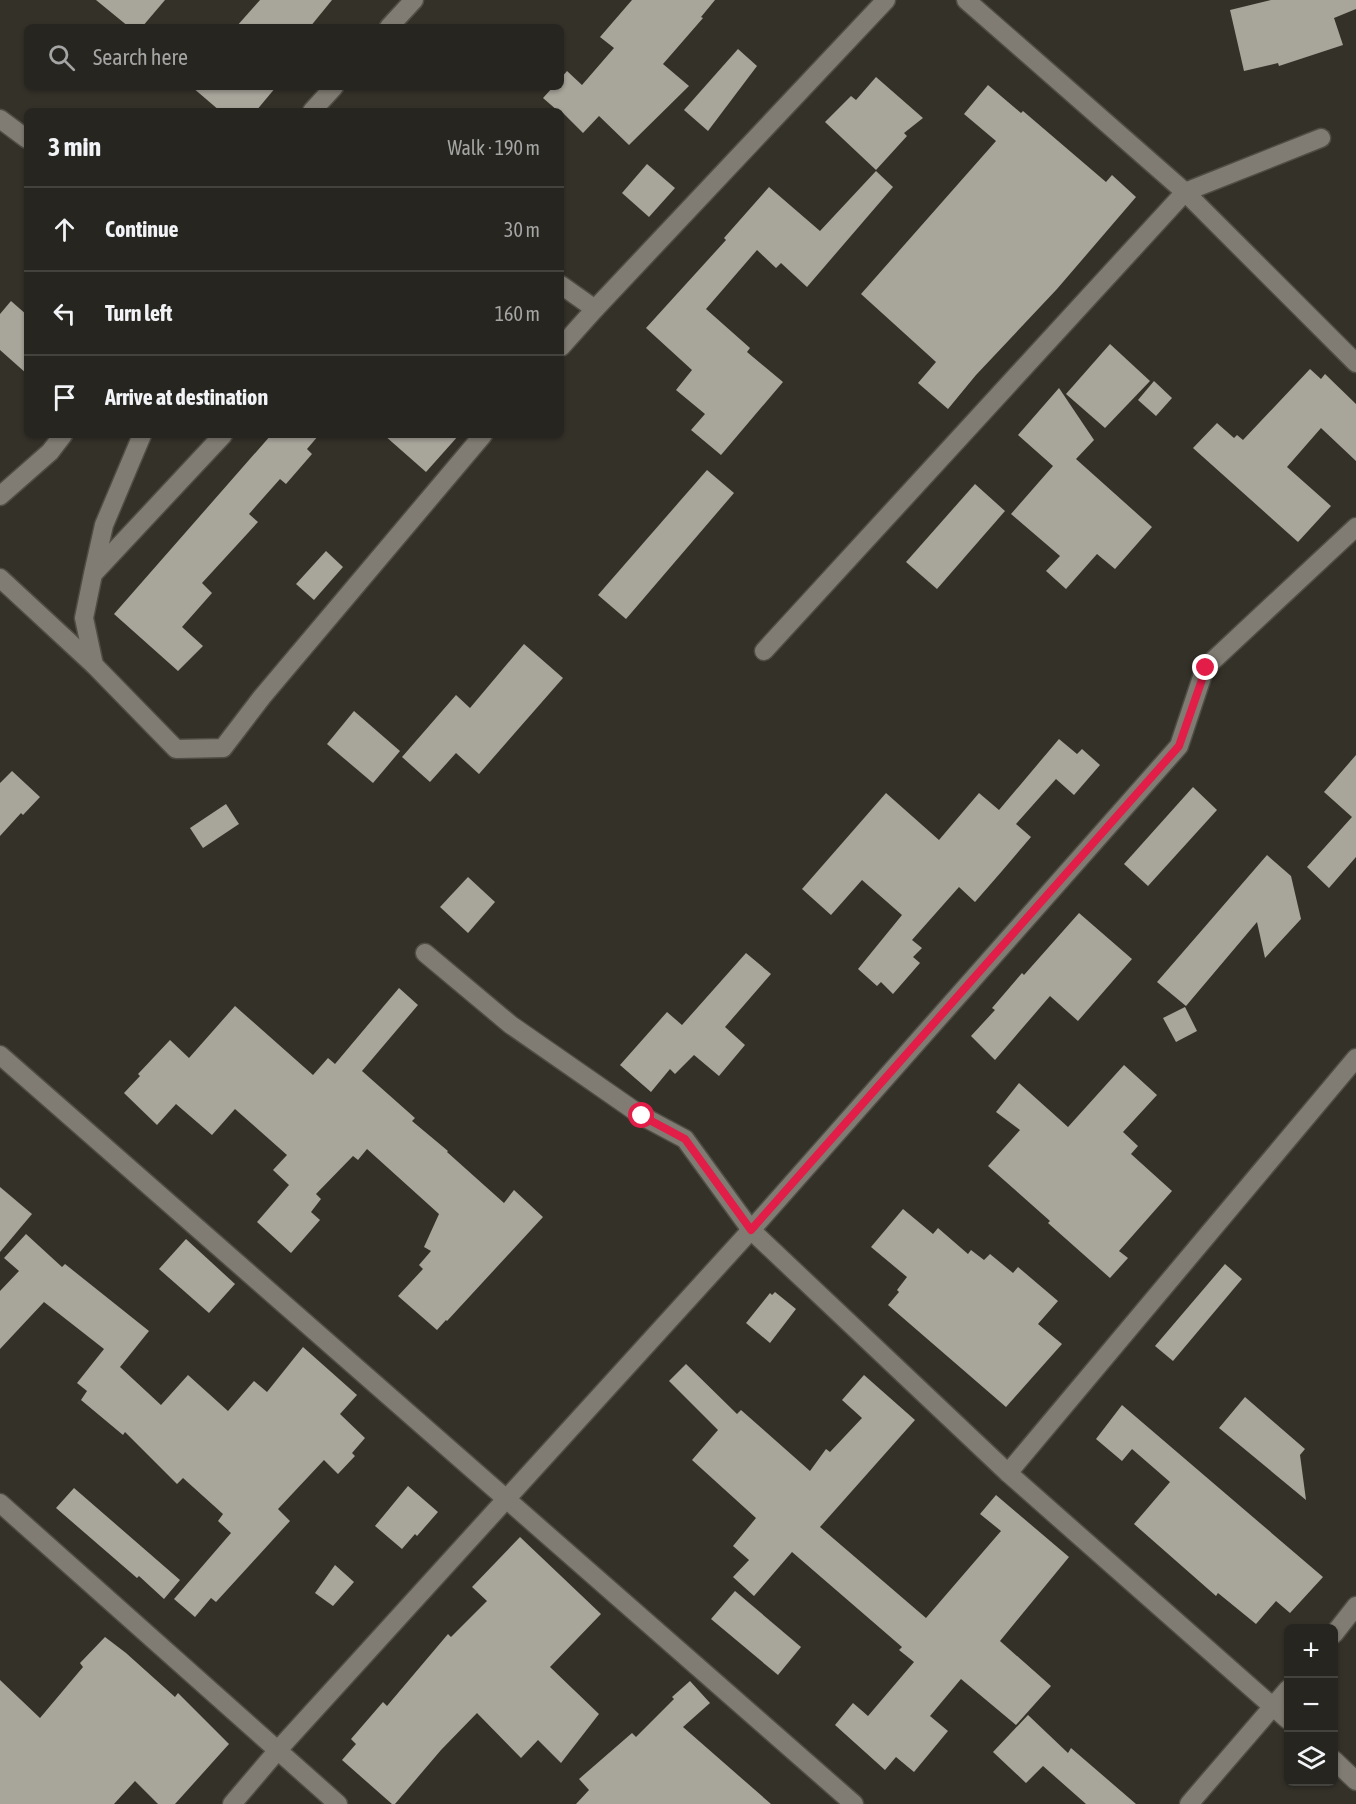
<!DOCTYPE html>
<meta charset="utf-8">
<style>
:root{--surface:#27251f;--page:#2f2d28;--text:#f1f3f6;--muted:#a4a5a4;--line:#43423d}
body{margin:0;font-family:"Asap Condensed",sans-serif;background:var(--page);color:var(--text)}
.controls{position:absolute;right:18px;bottom:18px;display:grid;overflow:hidden;border-radius:9px;box-shadow:0 2px 4px #0004}
.controls button{width:54px;height:54px;display:grid;place-items:center;padding:0;border:0;border-bottom:2px solid var(--line);background:var(--surface);color:var(--text);font:30px sans-serif}
.stop{position:absolute;width:18px;height:18px;margin:-14px;border:4px solid #e11d48;border-radius:50%;background:#fff}
.stop.end{background:#e11d48;border-color:#fff;box-shadow:0 2px 6px #0008}
.list{margin:0;padding:0;list-style:none}
h2{display:flex;justify-content:space-between;align-items:center;height:78px;margin:0;padding:0 24px;font-size:26px}
h2 small{font-size:20px;font-weight:400;color:var(--muted)}
.list li{display:grid;grid-template-columns:39px 1fr auto;gap:18px;align-items:center;box-sizing:border-box;height:84px;padding:0 24px;border-top:2px solid var(--line)}
.list b{display:block;font-size:22px;white-space:nowrap}
.list em{font-size:20px;font-style:normal;color:var(--muted)}
.icon{flex:none;width:33px;height:33px;fill:none;stroke:currentColor;stroke-width:2;stroke-linecap:round;stroke-linejoin:round}
.map{position:relative;flex:none;width:1356px;height:1804px;overflow:hidden}
.search{position:absolute;background:var(--surface);box-shadow:0 2px 4px #0004;left:24px;top:24px;width:540px;height:66px;display:flex;align-items:center;gap:15px;box-sizing:border-box;padding:0 21px;border-radius:9px;color:var(--muted);font-size:22px}
.panel{position:absolute;background:var(--surface);box-shadow:0 2px 4px #0004;left:24px;top:108px;width:540px;height:330px;border-radius:9px}
.map>svg:first-child{display:block}
.building{fill:#a8a59b}
.lines{fill:none;stroke-linecap:round;stroke-linejoin:round}
.street-casing{stroke:#4f4d45;stroke-width:21}
.street{stroke:#807c73;stroke-width:18}
.route{stroke:#e11d48;stroke-width:8}
</style>
<div class="map">
<svg width="1356" height="1804" viewBox="0 0 1356 1804">
<rect width="100%" height="100%" fill="#343129"/>
<g class="building">
<path d="M 96,0 L 165,0 L 142,27 L 129,27 Z"/>
<path d="M 260,0 L 332,0 L 310,27 L 236,27 Z"/>
<path d="M 632,0 L 715,0 L 701,17 L 703,18 L 663,64 L 689,86 L 629,145 L 599,116 L 583,133 L 561,111 L 558,111 L 543,98 L 553,87 L 561,87 L 561,78 L 567,71 L 582,85 L 614,48 L 600,37 Z"/>
<path d="M 1271,0 L 1356,0 L 1356,9 L 1334,18 L 1343,45 L 1279,66 L 1278,63 L 1244,71 L 1230,10 Z"/>
<path d="M 738,49 L 757,66 L 708,131 L 684,110 Z"/>
<path d="M 876,77 L 923,118 L 904,133 L 907,136 L 876,170 L 825,122 L 851,96 L 856,100 Z"/>
<path d="M 988,85 L 1021,113 L 1023,111 L 1106,182 L 1112,175 L 1136,197 L 1057,289 L 976,375 L 948,409 L 918,383 L 936,362 L 861,294 L 996,141 L 964,114 Z"/>
<path d="M 192,87 L 276,87 L 256,111 L 220,111 Z"/>
<path d="M 647,164 L 675,188 L 649,217 L 622,193 Z"/>
<path d="M 876,171 L 893,187 L 807,287 L 781,263 L 776,268 L 757,250 L 706,309 L 750,348 L 747,352 L 783,382 L 721,455 L 691,430 L 705,414 L 676,390 L 692,370 L 646,328 L 726,240 L 724,238 L 769,187 L 820,231 Z"/>
<path d="M 11,301 L 27,315 L 27,374 L 0,350 L 0,314 Z"/>
<path d="M 1110,344 L 1150,381 L 1105,428 L 1066,394 Z"/>
<path d="M 1310,369 L 1321,379 L 1325,374 L 1356,404 L 1356,461 L 1321,428 L 1287,467 L 1331,506 L 1298,542 L 1193,448 L 1217,423 L 1234,438 L 1237,435 L 1243,440 Z"/>
<path d="M 1154,381 L 1172,398 L 1156,416 L 1138,400 Z"/>
<path d="M 1059,388 L 1094,440 L 1076,459 L 1152,527 L 1115,569 L 1097,554 L 1066,589 L 1046,571 L 1060,556 L 1011,514 L 1053,466 L 1018,435 Z"/>
<path d="M 271,435 L 319,435 L 307,449 L 312,454 L 286,484 L 280,479 L 249,514 L 258,522 L 202,583 L 212,593 L 182,627 L 203,646 L 178,671 L 114,614 Z"/>
<path d="M 384,435 L 459,435 L 426,472 Z"/>
<path d="M 707,470 L 734,493 L 626,619 L 598,595 Z"/>
<path d="M 975,484 L 1005,511 L 937,589 L 906,562 Z"/>
<path d="M 326,551 L 343,567 L 314,600 L 296,584 Z"/>
<path d="M 524,644 L 563,678 L 479,774 L 456,753 L 430,782 L 402,757 L 456,695 L 470,708 Z"/>
<path d="M 354,711 L 400,751 L 373,783 L 327,744 Z"/>
<path d="M 1059,739 L 1077,754 L 1082,749 L 1100,765 L 1074,795 L 1056,779 L 1016,824 L 1031,837 L 1002,871 L 975,902 L 959,887 L 912,940 L 922,948 L 913,957 L 920,963 L 893,994 L 881,982 L 877,986 L 858,969 L 902,915 L 862,880 L 831,915 L 802,889 L 886,793 L 939,840 L 979,793 L 999,810 Z"/>
<path d="M 1356,755 L 1356,857 L 1329,888 L 1307,867 L 1352,817 L 1324,792 Z"/>
<path d="M 12,771 L 40,797 L 23,815 L 21,813 L 0,836 L 0,783 Z"/>
<path d="M 1193,787 L 1217,810 L 1148,886 L 1124,864 Z"/>
<path d="M 226,804 L 239,824 L 203,848 L 190,828 Z"/>
<path d="M 1267,855 L 1291,876 L 1301,919 L 1265,958 L 1257,922 L 1186,1006 L 1157,982 Z"/>
<path d="M 468,877 L 495,902 L 468,933 L 440,907 Z"/>
<path d="M 1079,913 L 1132,959 L 1078,1021 L 1050,996 L 995,1060 L 971,1036 L 995,1010 L 992,1008 L 1022,973 L 1024,975 Z"/>
<path d="M 746,953 L 771,974 L 725,1027 L 745,1045 L 719,1076 L 694,1055 L 675,1074 L 670,1069 L 651,1092 L 620,1065 L 667,1012 L 682,1025 Z"/>
<path d="M 399,988 L 418,1005 L 362,1071 L 415,1118 L 412,1121 L 448,1151 L 447,1152 L 504,1203 L 514,1190 L 543,1217 L 447,1321 L 446,1320 L 437,1330 L 398,1296 L 423,1269 L 419,1265 L 431,1251 L 424,1247 L 439,1214 L 367,1149 L 358,1160 L 353,1156 L 316,1194 L 321,1199 L 311,1212 L 320,1220 L 291,1253 L 257,1222 L 289,1185 L 273,1170 L 287,1155 L 235,1109 L 212,1135 L 176,1104 L 157,1125 L 124,1093 L 140,1076 L 138,1074 L 170,1040 L 189,1058 L 235,1006 L 313,1075 L 328,1058 L 335,1064 Z"/>
<path d="M 1185,1007 L 1197,1031 L 1176,1042 L 1163,1018 Z"/>
<path d="M 1124,1065 L 1157,1095 L 1123,1132 L 1138,1146 L 1131,1154 L 1172,1191 L 1119,1251 L 1128,1258 L 1110,1278 L 1048,1223 L 1050,1221 L 988,1166 L 1020,1130 L 996,1112 L 1019,1083 L 1068,1127 Z"/>
<path d="M 0,1187 L 32,1214 L 0,1252 Z"/>
<path d="M 903,1209 L 933,1234 L 938,1228 L 968,1254 L 971,1250 L 984,1260 L 990,1254 L 1013,1273 L 1018,1267 L 1058,1301 L 1038,1324 L 1062,1344 L 1006,1407 L 888,1305 L 899,1292 L 897,1290 L 907,1277 L 871,1247 Z"/>
<path d="M 26,1234 L 62,1267 L 65,1264 L 149,1331 L 120,1367 L 161,1405 L 188,1375 L 228,1411 L 254,1381 L 267,1392 L 303,1347 L 357,1395 L 340,1414 L 365,1438 L 352,1453 L 355,1456 L 338,1474 L 324,1460 L 278,1509 L 290,1521 L 216,1602 L 211,1598 L 195,1617 L 174,1599 L 231,1533 L 218,1521 L 223,1514 L 183,1478 L 177,1484 L 125,1432 L 123,1435 L 81,1400 L 87,1391 L 77,1383 L 104,1349 L 44,1302 L 0,1349 L 0,1291 L 19,1271 L 4,1258 Z"/>
<path d="M 186,1239 L 235,1284 L 209,1313 L 159,1269 Z"/>
<path d="M 1225,1264 L 1242,1279 L 1173,1361 L 1155,1346 Z"/>
<path d="M 775,1292 L 796,1309 L 770,1343 L 746,1323 L 770,1293 L 772,1295 Z"/>
<path d="M 686,1364 L 737,1414 L 741,1410 L 810,1471 L 826,1449 L 830,1452 L 862,1418 L 842,1400 L 864,1375 L 915,1420 L 820,1527 L 926,1618 L 1001,1531 L 980,1514 L 996,1495 L 1069,1557 L 1000,1641 L 1051,1686 L 1016,1725 L 961,1679 L 930,1716 L 948,1731 L 914,1772 L 896,1757 L 885,1770 L 835,1725 L 853,1703 L 868,1716 L 914,1662 L 899,1650 L 902,1647 L 792,1552 L 754,1596 L 733,1577 L 749,1560 L 733,1546 L 756,1518 L 692,1460 L 718,1430 L 669,1381 Z"/>
<path d="M 1245,1397 L 1305,1449 L 1300,1455 L 1306,1500 L 1219,1428 Z"/>
<path d="M 1122,1405 L 1323,1577 L 1290,1613 L 1276,1601 L 1256,1624 L 1218,1593 L 1216,1596 L 1134,1524 L 1170,1482 L 1132,1449 L 1122,1461 L 1096,1439 Z"/>
<path d="M 408,1486 L 438,1512 L 417,1536 L 415,1534 L 402,1549 L 375,1526 Z"/>
<path d="M 74,1488 L 180,1580 L 164,1599 L 139,1576 L 137,1578 L 56,1508 Z"/>
<path d="M 520,1537 L 601,1614 L 550,1667 L 599,1714 L 561,1763 L 538,1740 L 521,1758 L 477,1713 L 441,1750 L 395,1804 L 392,1804 L 342,1760 L 356,1744 L 351,1739 L 383,1702 L 387,1706 L 448,1634 L 451,1637 L 487,1601 L 472,1587 Z"/>
<path d="M 335,1565 L 354,1582 L 333,1606 L 315,1593 Z"/>
<path d="M 735,1591 L 801,1647 L 778,1675 L 711,1619 Z"/>
<path d="M 105,1637 L 126,1653 L 175,1697 L 178,1693 L 229,1744 L 175,1804 L 158,1804 L 135,1781 L 114,1804 L 0,1804 L 0,1680 L 40,1718 L 83,1667 L 80,1663 Z"/>
<path d="M 690,1681 L 710,1703 L 683,1727 L 771,1804 L 576,1804 L 589,1790 L 579,1779 L 632,1733 L 636,1737 L 674,1699 L 672,1697 Z"/>
<path d="M 1028,1715 L 1068,1753 L 1071,1748 L 1136,1804 L 1086,1804 L 1043,1766 L 1026,1783 L 993,1752 Z"/>
</g>
<g class="lines">
<g class="street-casing">
<g id="street">
<path d="M 966,0 L 1185,192 L 1356,363"/>
<path d="M 389,27 L 414,0"/>
<path d="M 312,111 L 334,87"/>
<path d="M 0,119 L 27,139"/>
<path d="M 561,285 L 595,309"/>
<path d="M 561,347 L 595,309 L 886,0"/>
<path d="M 0,496 L 50,452 L 63,435"/>
<path d="M 94,573 L 223,435"/>
<path d="M 0,578 L 94,665 L 176,749 L 223,748 L 262,697 L 483,435"/>
<path d="M 764,651 L 1185,192 L 1321,138"/>
<path d="M 94,665 L 84,618 L 93,574 L 104,525 L 142,435"/>
<path d="M 425,953 L 511,1025 L 642,1116 L 685,1139 L 751,1230 L 1008,1473 L 1288,1720"/>
<path d="M 0,1055 L 854,1804"/>
<path d="M 1008,1473 L 1356,1058"/>
<path d="M 0,1503 L 338,1804"/>
<path d="M 1334,1634 L 1356,1606"/>
<path d="M 1334,1760 L 1356,1781"/>
<path d="M 232,1804 L 278,1750 L 751,1230 L 1179,746 L 1205,668 L 1356,527"/>
<path d="M 1189,1804 L 1288,1689"/>
</g>
</g>
<use href="#street" class="street"/>
</g>
<g class="lines">
<path class="route" d="M 642,1116 L 685,1139 L 751,1230 L 1179,746 L 1206,668"/>
</g>
</svg>
<div class="controls">
<button>+</button>
<button>−</button>
<button><svg class="icon" aria-label="layers" viewBox="0 0 24 24"><path d="M12 4l9 5-9 5-9-5zM3 14l9 5 9-5"/></svg></button>
</div>
<div class="stop" style="left:642px;top:1116px"></div>
<div class="stop end" style="left:1206px;top:668px"></div>
<div class="search"><svg class="icon" aria-label="search" viewBox="0 0 24 24"><circle cx="10" cy="10" r="6"/><path d="M15 15l6 6"/></svg>Search here</div>
<section class="panel">
<h2>3 min<small>Walk · 190 m</small></h2>
<ul class="list">
<li><svg class="icon" aria-label="ahead" viewBox="0 0 24 24"><path d="M12 20V5M6 11l6-6 6 6"/></svg><div><b>Continue</b></div><em>30 m</em></li>
<li><svg class="icon" aria-label="left" viewBox="0 0 24 24"><path d="M17 20v-9H6M10 6l-5 5 5 5"/></svg><div><b>Turn left</b></div><em>160 m</em></li>
<li><svg class="icon" aria-label="arrive" viewBox="0 0 24 24"><path d="M6 21V4h12l-3 4 3 4H6"/></svg><div><b>Arrive at destination</b></div></li>
</ul>
</section>
</div>
